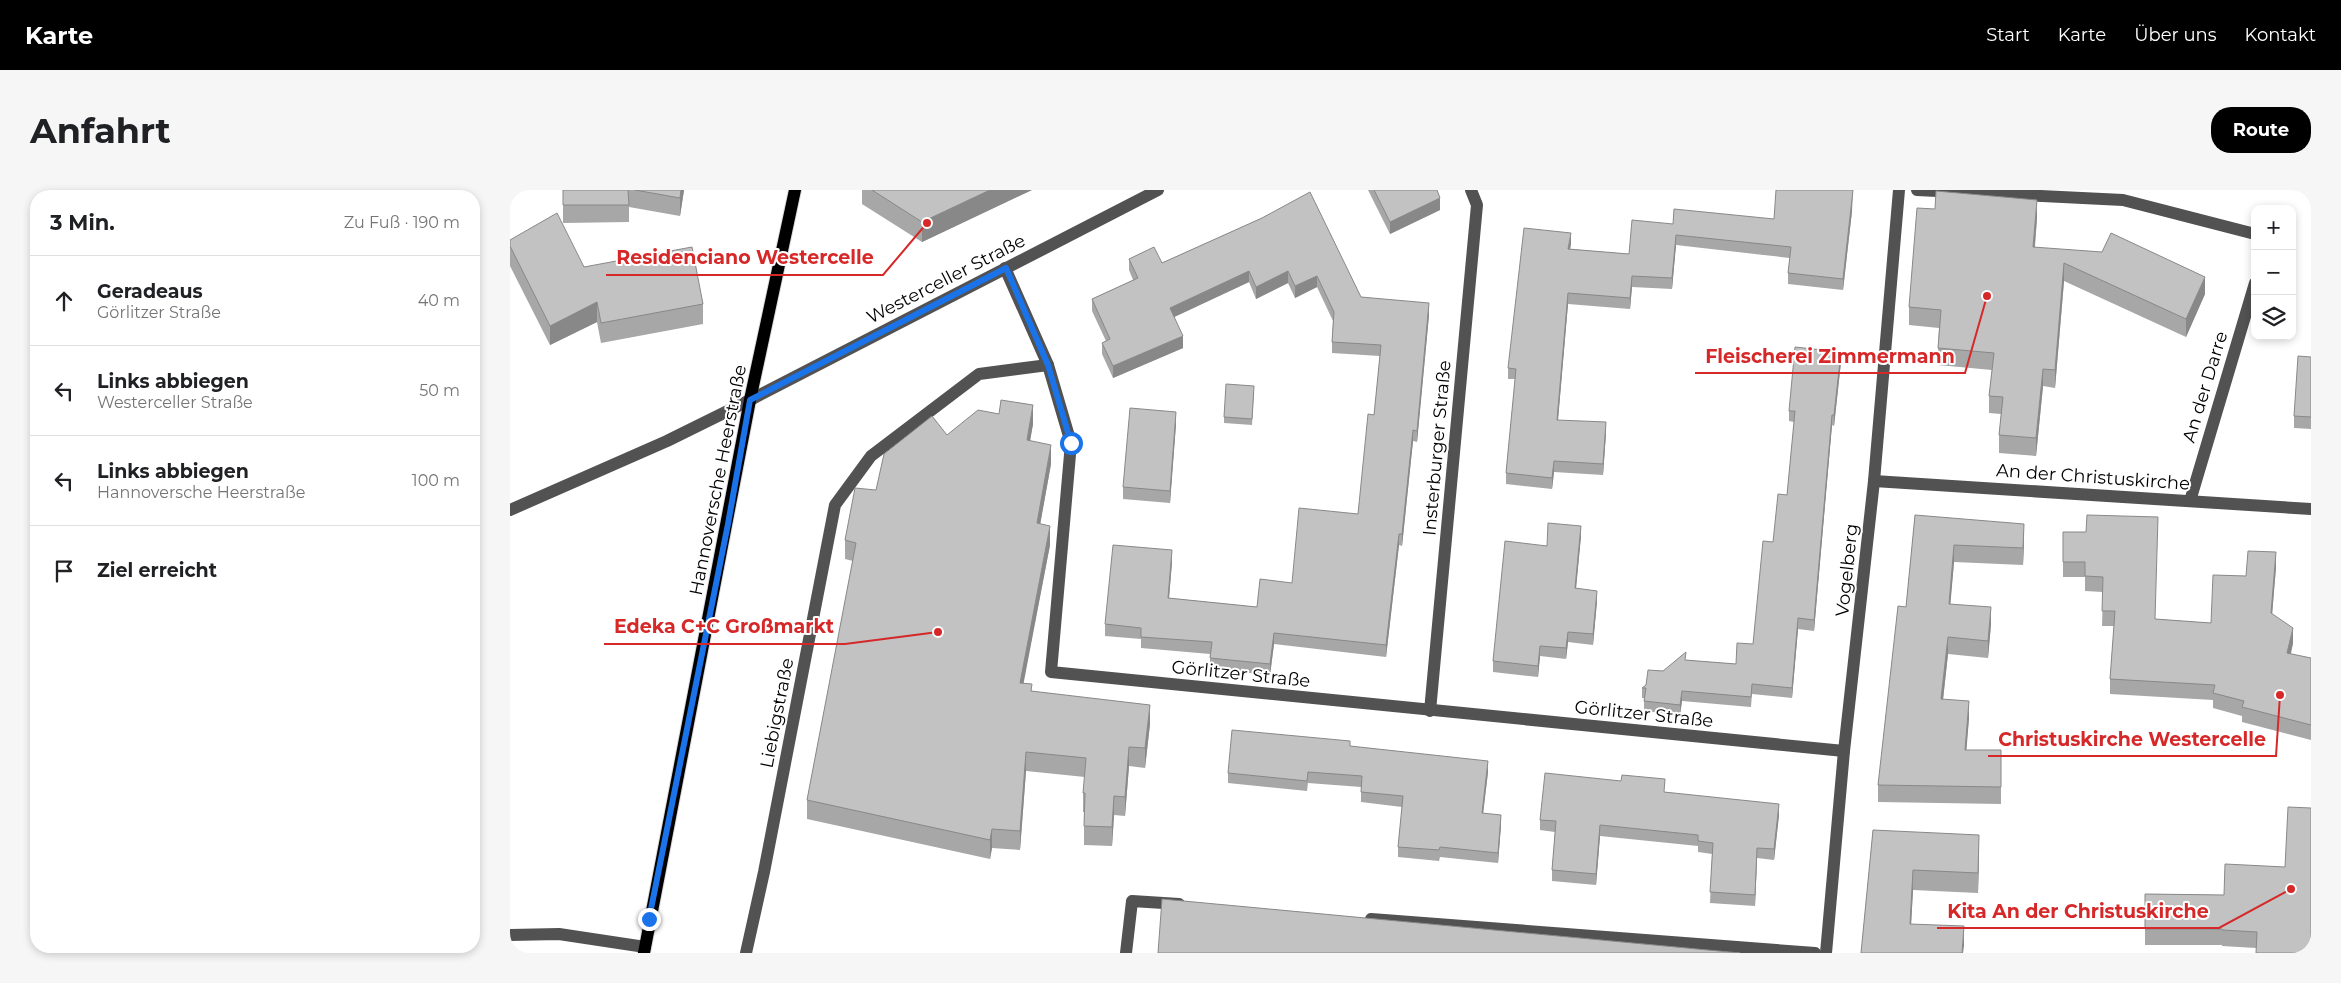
<!DOCTYPE html>
<html lang="de">
<meta charset="utf-8">
<style>
:root{--surface:#fff;--page:#f6f6f6;--text:#202124;--muted:#757577;--line:#e0e0e0;--accent:#000}
body{margin:0;font-family:Montserrat,sans-serif;background:var(--page);color:var(--text)}
.controls{position:absolute;right:15px;top:15px;display:grid;overflow:hidden;border-radius:10px;box-shadow:0 2px 8px #0003}
.controls button{width:45px;height:45px;display:grid;place-items:center;padding:0;border:0;border-bottom:1px solid var(--line);background:var(--surface);color:var(--text);font:25px sans-serif}
.stop{position:absolute;width:15px;height:15px;margin:-11px;border:4px solid #1a73e8;border-radius:50%;background:#fff}
.stop.end{background:#1a73e8;border-color:#fff;box-shadow:0 1px 5px #0008}
.list{margin:0;padding:0;list-style:none}
h2{display:flex;justify-content:space-between;align-items:center;height:65px;margin:0;padding:0 20px;font-size:21px}
h2 small{font-size:16px;font-weight:400;color:var(--muted)}
.list li{display:grid;grid-template-columns:32px 1fr auto;gap:15px;align-items:center;box-sizing:border-box;height:90px;padding:0 20px;border-top:1px solid var(--line)}
.list b{display:block;font-size:19px;white-space:nowrap}
.list p{margin:0;font-size:16px;white-space:nowrap;color:var(--muted)}
.list em{font-size:16px;font-style:normal;color:var(--muted)}
.icon{flex:none;width:28px;height:28px;fill:none;stroke:currentColor;stroke-width:2;stroke-linecap:round;stroke-linejoin:round}
.map{position:relative;flex:none;width:1801px;height:763px;overflow:hidden;border-radius:20px}
header{display:flex;align-items:center;gap:30px;box-sizing:border-box;height:70px;padding:0 25px;background:var(--accent);color:#fff}
header strong{font-size:24px}
nav{display:flex;gap:28px;margin-inline-start:auto;font-size:18px}
.intro{display:flex;align-items:center;justify-content:space-between;box-sizing:border-box;height:120px;padding:0 30px}
h1{margin:0;font-size:35px}
.button{padding:12px 22px;border-radius:20px;background:var(--accent);color:#fff;font-size:18px;font-weight:700}
main{display:flex;gap:30px;padding:0 30px}
aside{flex:1;background:var(--surface);border-radius:20px;box-shadow:0 2px 8px #0003}
.map>svg:first-child{display:block}
.lines{fill:none;stroke-linecap:round;stroke-linejoin:round}
.major-casing{stroke:#dbdbdb;stroke-width:14}
.minor{stroke:#525252;stroke-width:12}
.major{stroke:#000;stroke-width:12}
.wall{fill:#a7a7a7}
.shaded-wall{fill:#888}
.building{fill:#c2c2c2;stroke:#888}
.route{stroke:#1a73e8;stroke-width:6}
.labels{text-anchor:middle;stroke-width:4;stroke-linejoin:round;paint-order:stroke}
.street-label{font-size:18px;fill:#000;stroke:#fff}
.leader{fill:none;stroke:#d62828;stroke-width:2}
.callout-dot{fill:#d62828;stroke:#fff;stroke-width:2}
.callout-label{font-size:19px;text-anchor:middle;font-weight:bold;fill:#d62828;stroke:#fff;stroke-width:4;stroke-linejoin:round;paint-order:stroke}
</style>
<header>
<strong>Karte</strong>
<nav><a>Start</a><a>Karte</a><a>Über uns</a><a>Kontakt</a></nav>
</header>
<div class="intro"><h1>Anfahrt</h1><a class="button">Route</a></div>
<main>
<aside>
<h2>3 Min.<small>Zu Fuß · 190 m</small></h2>
<ul class="list">
<li><svg class="icon" aria-label="ahead" viewBox="0 0 24 24"><path d="M12 20V5M6 11l6-6 6 6"/></svg><div><b>Geradeaus</b><p>Görlitzer Straße</p></div><em>40 m</em></li>
<li><svg class="icon" aria-label="left" viewBox="0 0 24 24"><path d="M17 20v-9H6M10 6l-5 5 5 5"/></svg><div><b>Links abbiegen</b><p>Westerceller Straße</p></div><em>50 m</em></li>
<li><svg class="icon" aria-label="left" viewBox="0 0 24 24"><path d="M17 20v-9H6M10 6l-5 5 5 5"/></svg><div><b>Links abbiegen</b><p>Hannoversche Heerstraße</p></div><em>100 m</em></li>
<li><svg class="icon" aria-label="arrive" viewBox="0 0 24 24"><path d="M6 21V4h12l-3 4 3 4H6"/></svg><div><b>Ziel erreicht</b></div></li>
</ul>
</aside>
<div class="map">
<svg width="1801" height="763" viewBox="0 0 1801 763">
<rect width="100%" height="100%" fill="#fff"/>
<g class="lines">
<g class="major-casing">
<path id="major" d="M 134,763 L 240,210 L 285,0"/>
</g>
<g class="minor">
<path d="M 1407,0 L 1613,10 L 1745,44"/>
<path d="M 495,78 L 538,175 L 561,253 L 541,482 L 1334,561"/>
<path d="M 1364,291 L 1801,319"/>
<path d="M 1680,311 L 1745,93"/>
<path d="M 0,320 L 157,251 L 240,210 L 648,0"/>
<path d="M 920,521 L 967,15 L 961,0"/>
<path d="M 861,729 L 1305,763"/>
<path d="M 0,745 L 49,744 L 135,757"/>
<path d="M 236,763 L 254,682 L 325,315 L 361,266 L 469,184 L 538,175"/>
<path d="M 616,763 L 622,711 L 669,714"/>
<path d="M 1316,763 L 1334,561 L 1364,291 L 1389,0"/>
</g>
<use href="#major" class="major"/>
</g>
<g class="wall">
<path d="M 53,0 L 174,0 L 170,26 L 119,17 L 119,32 L 53,33 Z"/>
<path d="M 352,0 L 522,0 L 412,52 L 352,14 Z"/>
<path d="M 858,0 L 927,0 L 930,20 L 880,44 Z"/>
<path d="M 1342,21 L 1333,100 L 1278,94 L 1278,83 L 1280,68 L 1166,55 L 1162,99 L 1122,97 L 1120,119 L 1058,114 L 1048,230 L 1096,243 L 1093,285 L 1044,282 L 1042,299 L 996,294 L 996,283 L 1005,189 L 998,189 L 998,178 L 1061,54 L 1060,59 L 1119,64 L 1163,34 L 1264,29 Z"/>
<path d="M 752,28 L 851,107 L 919,125 L 907,252 L 903,251 L 892,356 L 889,355 L 876,467 L 764,454 L 760,485 L 700,479 L 700,464 L 631,458 L 631,449 L 595,446 L 595,434 L 662,372 L 659,408 L 747,417 L 782,393 L 848,324 L 864,225 L 870,166 L 822,163 L 822,152 L 823,131 L 807,97 L 785,108 L 778,93 L 746,109 L 739,92 L 664,127 L 673,158 L 603,188 L 592,164 L 592,153 L 596,151 L 582,121 L 582,109 L 623,90 L 619,80 L 619,69 L 652,73 Z"/>
<path d="M 1527,28 L 1525,57 L 1695,104 L 1676,147 L 1554,91 L 1545,198 L 1533,196 L 1526,266 L 1489,263 L 1489,245 L 1491,224 L 1479,223 L 1479,206 L 1482,180 L 1428,175 L 1428,158 L 1429,138 L 1399,135 L 1399,117 Z"/>
<path d="M 0,50 L 74,77 L 193,114 L 193,134 L 91,153 L 87,132 L 40,155 L 0,76 Z"/>
<path d="M 1801,167 L 1801,239 L 1784,238 L 1784,226 Z"/>
<path d="M 1331,172 L 1324,236 L 1322,235 L 1304,441 L 1288,439 L 1282,508 L 1242,504 L 1241,517 L 1172,511 L 1170,525 L 1134,521 L 1134,508 L 1132,508 L 1132,498 L 1153,481 L 1176,470 L 1226,474 L 1243,454 L 1263,352 L 1277,305 L 1284,232 L 1279,231 L 1279,221 Z"/>
<path d="M 744,202 L 742,235 L 714,233 L 714,227 Z"/>
<path d="M 489,224 L 523,234 L 520,250 L 541,274 L 530,334 L 540,355 L 513,493 L 522,501 L 640,534 L 635,578 L 619,576 L 615,626 L 604,625 L 602,656 L 574,655 L 574,622 L 573,622 L 573,603 L 575,587 L 516,581 L 510,660 L 482,658 L 480,669 L 297,629 L 297,610 L 343,371 L 335,369 L 335,350 L 366,300 L 437,245 Z"/>
<path d="M 666,234 L 660,313 L 613,309 L 613,297 Z"/>
<path d="M 1405,325 L 1514,352 L 1513,375 L 1444,372 L 1440,414 L 1481,434 L 1478,468 L 1438,464 L 1433,510 L 1459,528 L 1456,560 L 1491,560 L 1491,614 L 1368,612 L 1368,595 L 1396,417 Z"/>
<path d="M 1553,342 L 1645,429 L 1701,433 L 1736,386 L 1766,377 L 1762,424 L 1783,453 L 1781,464 L 1801,468 L 1801,550 L 1732,532 L 1732,526 L 1703,518 L 1703,510 L 1600,504 L 1600,489 L 1604,436 L 1592,436 L 1593,402 L 1575,401 L 1575,387 L 1553,387 Z"/>
<path d="M 1071,346 L 1066,398 L 1087,411 L 1083,455 L 1058,452 L 1056,469 L 1030,466 L 1028,487 L 983,482 L 983,471 L 1037,356 Z"/>
<path d="M 840,556 L 978,582 L 973,623 L 991,635 L 988,673 L 930,667 L 929,671 L 888,667 L 888,657 L 892,617 L 851,612 L 851,597 L 798,593 L 797,601 L 718,593 L 718,583 Z"/>
<path d="M 1155,602 L 1269,625 L 1264,670 L 1247,668 L 1245,716 L 1200,713 L 1202,664 L 1188,662 L 1188,656 L 1090,646 L 1086,695 L 1042,691 L 1042,680 L 1045,642 L 1030,640 L 1030,630 Z"/>
<path d="M 1801,618 L 1746,758 L 1712,756 L 1712,755 L 1635,755 L 1635,704 L 1714,705 L 1775,677 Z"/>
<path d="M 1363,640 L 1469,666 L 1468,703 L 1403,700 L 1401,734 L 1454,756 L 1351,763 Z"/>
</g>
<g class="shaded-wall">
<path d="M 171,0 L 174,0 L 170,26 L 170,8 Z"/>
<path d="M 480,0 L 522,0 L 412,52 L 412,32 Z"/>
<path d="M 1343,0 L 1342,21 L 1333,100 L 1333,89 Z"/>
<path d="M 930,8 L 930,20 L 880,44 L 880,32 Z"/>
<path d="M 1527,10 L 1527,28 L 1523,75 L 1523,57 Z"/>
<path d="M 1061,43 L 1061,54 L 1058,70 L 1058,59 Z"/>
<path d="M 1166,45 L 1166,55 L 1162,99 L 1162,88 Z"/>
<path d="M 1554,73 L 1554,91 L 1545,198 L 1545,180 Z"/>
<path d="M 739,81 L 739,92 L 660,129 L 660,118 Z"/>
<path d="M 778,81 L 778,93 L 746,109 L 746,97 Z"/>
<path d="M 807,86 L 807,97 L 785,108 L 785,96 Z"/>
<path d="M 1122,86 L 1122,97 L 1120,119 L 1120,108 Z"/>
<path d="M 1695,87 L 1695,104 L 1676,147 L 1676,129 Z"/>
<path d="M 1058,103 L 1058,114 L 1047,241 L 1047,230 Z"/>
<path d="M 87,112 L 87,132 L 40,155 L 40,136 Z"/>
<path d="M 919,113 L 919,125 L 907,252 L 907,241 Z"/>
<path d="M 673,146 L 673,158 L 603,188 L 603,176 Z"/>
<path d="M 1331,162 L 1331,172 L 1324,236 L 1324,225 Z"/>
<path d="M 1533,179 L 1533,196 L 1526,266 L 1526,248 Z"/>
<path d="M 523,215 L 523,234 L 517,269 L 517,250 Z"/>
<path d="M 666,222 L 666,234 L 660,313 L 660,301 Z"/>
<path d="M 1322,225 L 1322,235 L 1304,441 L 1304,430 Z"/>
<path d="M 1096,232 L 1096,243 L 1093,285 L 1093,274 Z"/>
<path d="M 903,240 L 903,251 L 892,356 L 892,344 Z"/>
<path d="M 541,255 L 541,274 L 527,352 L 527,333 Z"/>
<path d="M 1044,271 L 1044,282 L 1042,299 L 1042,288 Z"/>
<path d="M 1514,334 L 1514,352 L 1513,375 L 1513,358 Z"/>
<path d="M 540,336 L 540,355 L 510,512 L 510,493 Z"/>
<path d="M 1071,336 L 1071,346 L 1065,409 L 1065,398 Z"/>
<path d="M 889,344 L 889,355 L 876,467 L 876,455 Z"/>
<path d="M 1444,355 L 1444,372 L 1439,431 L 1439,414 Z"/>
<path d="M 662,360 L 662,372 L 658,420 L 658,408 Z"/>
<path d="M 1766,362 L 1766,377 L 1761,438 L 1761,423 Z"/>
<path d="M 1087,401 L 1087,411 L 1083,455 L 1083,444 Z"/>
<path d="M 1481,417 L 1481,434 L 1478,468 L 1478,451 Z"/>
<path d="M 1288,428 L 1288,439 L 1282,508 L 1282,498 Z"/>
<path d="M 1783,438 L 1783,453 L 1777,478 L 1777,463 Z"/>
<path d="M 1058,442 L 1058,452 L 1056,469 L 1056,458 Z"/>
<path d="M 764,443 L 764,454 L 760,485 L 760,474 Z"/>
<path d="M 1438,447 L 1438,464 L 1431,527 L 1431,509 Z"/>
<path d="M 1030,456 L 1030,466 L 1028,487 L 1028,476 Z"/>
<path d="M 1172,501 L 1172,511 L 1170,525 L 1170,515 Z"/>
<path d="M 1459,511 L 1459,528 L 1455,578 L 1455,560 Z"/>
<path d="M 640,515 L 640,534 L 635,578 L 635,558 Z"/>
<path d="M 619,557 L 619,576 L 615,626 L 615,607 Z"/>
<path d="M 516,562 L 516,581 L 510,660 L 510,641 Z"/>
<path d="M 978,571 L 978,582 L 972,633 L 972,623 Z"/>
<path d="M 604,606 L 604,625 L 602,656 L 602,637 Z"/>
<path d="M 1269,614 L 1269,625 L 1264,670 L 1264,659 Z"/>
<path d="M 991,625 L 991,635 L 988,673 L 988,663 Z"/>
<path d="M 1090,635 L 1090,646 L 1086,695 L 1086,684 Z"/>
<path d="M 482,639 L 482,658 L 480,669 L 480,650 Z"/>
<path d="M 1469,645 L 1469,666 L 1468,703 L 1468,683 Z"/>
<path d="M 1247,658 L 1247,668 L 1245,716 L 1245,705 Z"/>
<path d="M 1403,680 L 1403,700 L 1400,755 L 1400,734 Z"/>
<path d="M 1454,736 L 1454,756 L 1453,763 L 1452,763 Z"/>
</g>
<g class="building">
<path d="M 53,0 L 118,0 L 119,15 L 53,15 Z"/>
<path d="M 125,0 L 171,0 L 170,8 Z"/>
<path d="M 362,0 L 480,0 L 412,32 Z"/>
<path d="M 864,0 L 927,0 L 930,8 L 880,32 Z"/>
<path d="M 1266,0 L 1343,0 L 1333,89 L 1278,83 L 1281,57 L 1166,45 L 1162,88 L 1122,86 L 1120,108 L 1058,103 L 1047,230 L 1096,232 L 1093,274 L 1044,271 L 1042,288 L 996,283 L 1006,179 L 998,178 L 1014,38 L 1061,43 L 1058,59 L 1119,64 L 1122,30 L 1163,34 L 1164,19 L 1264,29 Z"/>
<path d="M 1426,1 L 1527,10 L 1523,57 L 1592,62 L 1601,43 L 1695,87 L 1676,129 L 1554,73 L 1545,180 L 1533,179 L 1526,248 L 1489,245 L 1493,207 L 1479,206 L 1484,163 L 1428,158 L 1431,120 L 1399,117 L 1407,18 L 1425,19 Z"/>
<path d="M 800,2 L 851,107 L 919,113 L 907,241 L 903,240 L 892,344 L 889,344 L 876,455 L 764,443 L 760,474 L 700,468 L 702,452 L 631,447 L 631,438 L 595,434 L 603,355 L 662,360 L 658,408 L 747,417 L 750,389 L 782,393 L 789,318 L 848,324 L 858,224 L 864,225 L 871,155 L 822,152 L 824,122 L 807,86 L 785,96 L 778,81 L 746,97 L 739,81 L 660,118 L 673,146 L 603,176 L 592,153 L 600,149 L 582,109 L 628,88 L 619,69 L 644,57 L 652,73 L 752,28 Z"/>
<path d="M 47,23 L 74,77 L 182,57 L 193,114 L 91,133 L 87,112 L 40,136 L 0,56 L 0,50 Z"/>
<path d="M 1285,157 L 1331,162 L 1324,225 L 1322,225 L 1304,430 L 1288,428 L 1282,498 L 1242,494 L 1241,507 L 1172,501 L 1170,515 L 1134,511 L 1136,498 L 1132,498 L 1136,495 L 1138,480 L 1153,481 L 1176,462 L 1175,470 L 1226,474 L 1227,453 L 1243,454 L 1253,351 L 1263,352 L 1268,304 L 1277,305 L 1285,221 L 1279,221 Z"/>
<path d="M 1788,166 L 1801,167 L 1801,227 L 1784,226 Z"/>
<path d="M 716,194 L 744,196 L 742,229 L 714,227 Z"/>
<path d="M 491,210 L 523,215 L 517,250 L 541,255 L 527,333 L 540,336 L 510,493 L 522,494 L 521,501 L 640,515 L 635,558 L 619,557 L 615,607 L 604,606 L 602,637 L 574,636 L 575,603 L 573,603 L 576,568 L 516,562 L 510,641 L 482,639 L 480,650 L 297,610 L 346,353 L 335,350 L 345,298 L 366,300 L 374,264 L 422,226 L 437,245 L 468,220 L 489,224 Z"/>
<path d="M 620,218 L 666,222 L 660,301 L 613,297 Z"/>
<path d="M 1405,325 L 1514,334 L 1513,358 L 1444,355 L 1439,414 L 1481,417 L 1478,451 L 1438,447 L 1431,509 L 1459,511 L 1455,560 L 1491,560 L 1491,597 L 1368,595 L 1388,416 L 1396,417 Z"/>
<path d="M 1577,325 L 1648,327 L 1645,429 L 1701,433 L 1703,385 L 1736,386 L 1738,361 L 1766,362 L 1761,423 L 1783,438 L 1777,463 L 1801,468 L 1801,535 L 1732,517 L 1734,511 L 1703,503 L 1705,495 L 1600,489 L 1605,421 L 1592,421 L 1593,387 L 1575,386 L 1575,372 L 1553,372 L 1553,342 L 1576,342 Z"/>
<path d="M 1038,333 L 1071,336 L 1065,398 L 1087,401 L 1083,444 L 1058,442 L 1056,458 L 1030,456 L 1028,476 L 983,471 L 995,351 L 1037,356 Z"/>
<path d="M 722,540 L 840,551 L 840,556 L 978,571 L 972,623 L 991,625 L 988,663 L 930,657 L 929,660 L 888,657 L 893,606 L 851,602 L 852,586 L 798,582 L 797,591 L 718,583 Z"/>
<path d="M 1035,583 L 1111,591 L 1112,585 L 1155,589 L 1154,602 L 1269,614 L 1264,659 L 1247,658 L 1245,705 L 1200,702 L 1203,653 L 1188,651 L 1188,645 L 1090,635 L 1086,684 L 1042,680 L 1046,631 L 1030,630 Z"/>
<path d="M 1778,617 L 1801,618 L 1801,763 L 1746,763 L 1747,742 L 1712,740 L 1712,739 L 1635,739 L 1635,704 L 1714,705 L 1715,674 L 1775,677 Z"/>
<path d="M 1363,640 L 1469,645 L 1468,683 L 1403,680 L 1400,734 L 1454,736 L 1452,763 L 1351,763 Z"/>
<path d="M 652,709 L 1230,763 L 648,763 Z"/>
</g>
<g class="lines">
<path class="route" d="M 139,729 L 218,334 L 240,210 L 496,78 L 538,175 L 561,253"/>
</g>
<g class="labels">
<g class="street-label">
<text transform="translate(436 89) rotate(-27)" y="6">Westerceller Straße</text>
<text transform="translate(1695 197) rotate(-73)" y="6">An der Darre</text>
<text transform="translate(927 258) rotate(-85)" y="6">Insterburger Straße</text>
<text transform="translate(1583 287) rotate(4)" y="6">An der Christuskirche</text>
<text transform="translate(208 290) rotate(-79)" y="6">Hannoversche Heerstraße</text>
<text transform="translate(1337 380) rotate(-84)" y="6">Vogelberg</text>
<text transform="translate(731 484) rotate(6)" y="6">Görlitzer Straße</text>
<text transform="translate(267 523) rotate(-79)" y="6">Liebigstraße</text>
<text transform="translate(1134 524) rotate(6)" y="6">Görlitzer Straße</text>
</g>
</g>
<path class="leader" d="M417 33L373 85H96M1477 106L1455 183H1185M428 442L335 454H94M1770 505L1766 566H1478M1781 699L1709 738H1427"/>
<g class="callout-dot">
<circle cx="417" cy="33" r="5"/>
<circle cx="1477" cy="106" r="5"/>
<circle cx="428" cy="442" r="5"/>
<circle cx="1770" cy="505" r="5"/>
<circle cx="1781" cy="699" r="5"/>
</g>
<g class="callout-label">
<text x="235" y="74">Residenciano Westercelle</text>
<text x="1320" y="173">Fleischerei Zimmermann</text>
<text x="214" y="443">Edeka C+C Großmarkt</text>
<text x="1622" y="556">Christuskirche Westercelle</text>
<text x="1568" y="728">Kita An der Christuskirche</text>
</g>
</svg>
<div class="controls">
<button>+</button>
<button>−</button>
<button><svg class="icon" aria-label="layers" viewBox="0 0 24 24"><path d="M12 4l9 5-9 5-9-5zM3 14l9 5 9-5"/></svg></button>
</div>
<div class="stop" style="left:561px;top:253px"></div>
<div class="stop end" style="left:139px;top:729px"></div>
</div>
</main>
